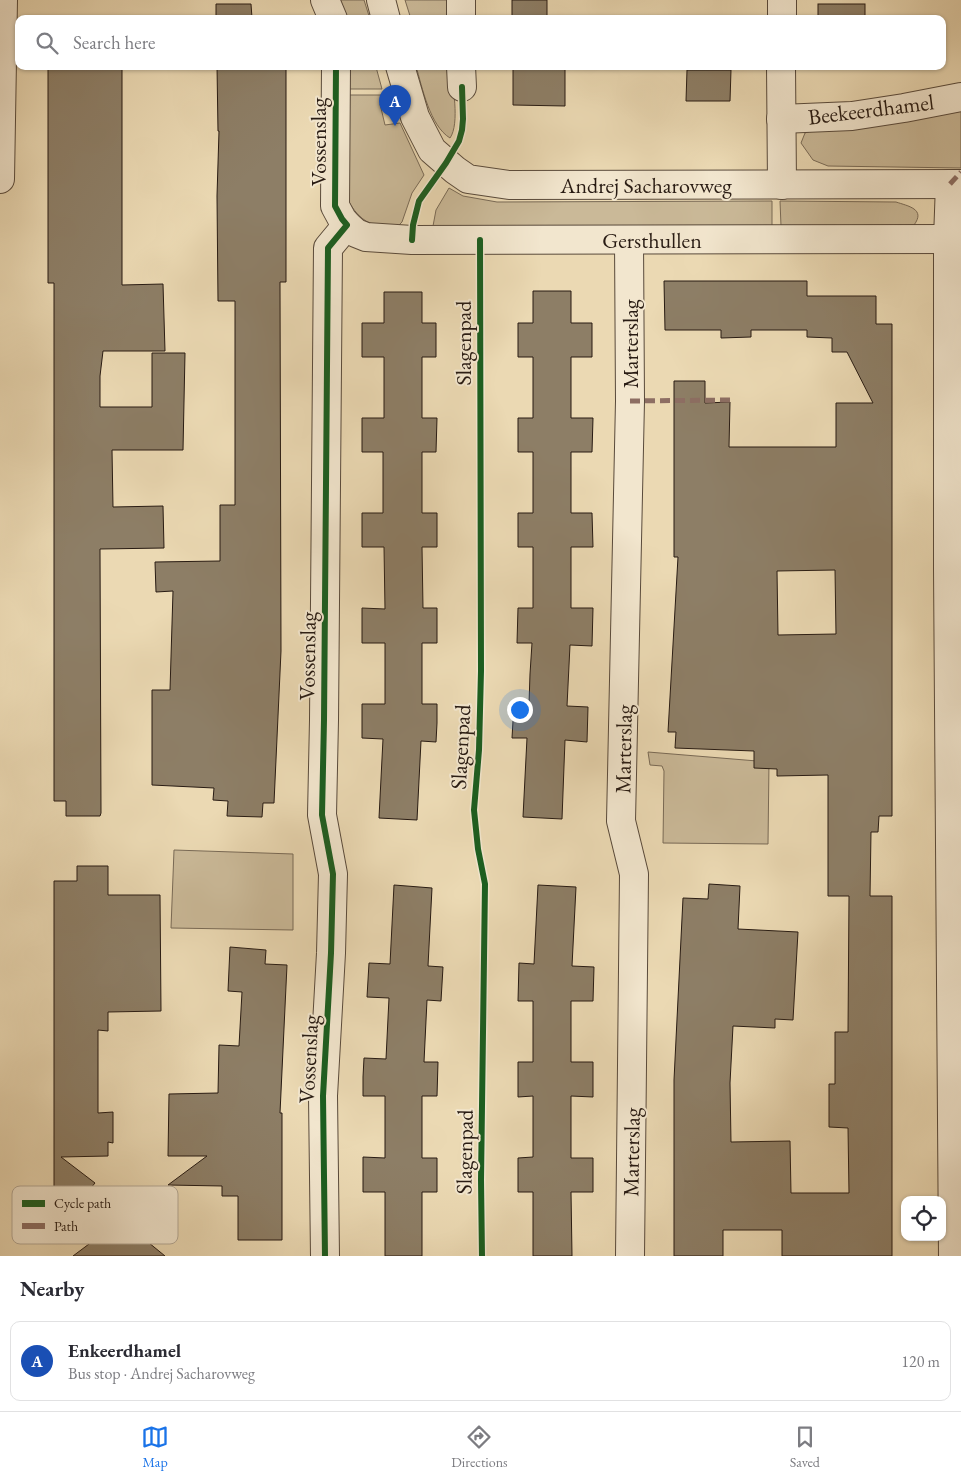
<!DOCTYPE html>
<meta charset="utf-8">
<style>
:root{--surface:#fff;--page:#f7f7f7;--text:#2b2b33;--muted:#7c7c81;--line:#e1e1e2;--accent:#1a73e8}
body{margin:0;font-family:"EB Garamond",serif;background:var(--page);color:var(--text)}
.controls{position:absolute;right:15px;bottom:15px;display:grid;overflow:hidden;border-radius:10px;box-shadow:0 1px 4px #0004}
.controls button{width:45px;height:45px;display:grid;place-items:center;padding:0;border:0;border-bottom:1px solid var(--line);background:var(--surface);color:var(--text);font:25px sans-serif}
.you{position:absolute;left:519px;top:709px;width:18px;height:18px;margin:-12px;border:4px solid #fff;border-radius:50%;background:#1a73e8;box-shadow:0 0 0 8px #1a73e833}
.badge{display:grid;place-items:center;width:32px;height:32px;border-radius:50%;background:var(--accent);color:#fff;font-size:16px;font-weight:700}
.pin{position:absolute;translate:-50% -41px;filter:drop-shadow(0 1px 2px #0008)}
.pin::after{content:'';position:absolute;top:26px;width:18px;height:15px;background:inherit;clip-path:polygon(0 0,100% 0,50% 100%)}
.list{margin:0;padding:0;list-style:none}
h2{display:flex;justify-content:space-between;align-items:center;height:65px;margin:0;padding:0 20px;font-size:21px}
h2 small{font-size:16px;font-weight:400;color:var(--muted)}
.list li{display:grid;grid-template-columns:32px 1fr auto;gap:15px;align-items:center;box-sizing:border-box;height:80px;margin:0 10px 10px;padding:0 10px;border:1px solid var(--line);border-radius:10px}
.list b{display:block;font-size:19px;white-space:nowrap}
.list p{margin:0;font-size:16px;white-space:nowrap;color:var(--muted)}
.list em{font-size:16px;font-style:normal;color:var(--muted)}
.icon{flex:none;width:28px;height:28px;fill:none;stroke:currentColor;stroke-width:2;stroke-linecap:round;stroke-linejoin:round}
.map{position:relative;flex:none;width:961px;height:1256px;overflow:hidden}
.search{position:absolute;background:var(--surface);box-shadow:0 1px 4px #0004;left:15px;right:15px;top:15px;height:55px;display:flex;align-items:center;gap:12px;box-sizing:border-box;padding:0 18px;border-radius:10px;color:var(--muted);font-size:19px}
.sheet{height:155px;background:var(--surface)}
nav{display:flex;justify-content:space-around;align-items:center;box-sizing:border-box;height:70px;border-top:1px solid var(--line);background:var(--surface);font-size:14px;color:var(--muted)}
nav a{display:grid;justify-items:center;gap:2px}
nav .on{color:var(--accent)}
.map>svg:first-child{display:block}
.green{fill:#cab998;stroke:#796a56}
.building{fill:#8d7e66;stroke:#281b13;fill-rule:evenodd}
.lines{fill:none;stroke-linecap:round;stroke-linejoin:round}
.minor-casing{stroke:#594a3b;stroke-width:30}
.minor{stroke:#f2e6ce;stroke-width:28}
.quiet{stroke:#8d6e63;stroke-width:5;stroke-dasharray:10 5;stroke-linecap:butt}
.cycleway-casing{stroke:#f2e6ce;stroke-width:9}
.cycleway{stroke:#1b5e20;stroke-width:6}
.labels{text-anchor:middle;stroke-width:4;stroke-linejoin:round;paint-order:stroke}
.street-label{font-size:22px;fill:#281b13;stroke:#f2e6ce}
.key{fill:#f2e6ce;stroke:#b5a996;stroke-width:1}
.key-label{font-size:14px;fill:#281b13}
</style>
<div class="map">
<svg width="961" height="1256" viewBox="0 0 961 1256">
<rect width="100%" height="100%" fill="#ebd9b3"/>
<filter id="stains"><feTurbulence type="fractalNoise" baseFrequency=".004" numOctaves="4"/><feColorMatrix values="0 0 0 0 .2 0 0 0 0 .09 0 0 0 0 .02 0 0 0 .5 -.17"/></filter>
<radialGradient id="worn" r=".72"><stop offset=".6" stop-color="#630" stop-opacity="0"/><stop offset="1" stop-color="#630" stop-opacity=".3"/></radialGradient>
<g class="green">
<path d="M 338,0 L 364,0 L 370,19 L 344,19 Z"/>
<path d="M 405,0 L 450,0 L 450,19 L 411,19 Z"/>
<path d="M 345,66 L 378,66 L 376,67 L 382,89 L 346,89 Z"/>
<path d="M 416,66 L 449,66 C 453,83 460,124 450,138 C 430,126 422,87 416,66 Z"/>
<path d="M 346,95 L 384,95 L 386,102 L 380,104 L 385,125 L 400,123 L 424,175 L 412,193 L 402,222 L 398,226 C 391,226 384,226 377,225 C 362,223 352,209 346,196 Z"/>
<path d="M 961,108 L 961,168 L 828,166 L 813,160 L 801,143 L 805,133 L 820,128 Z"/>
<path d="M 449,188 L 463,196 L 497,202 L 772,201 L 772,226 L 433,226 L 436,210 Z"/>
<path d="M 780,201 L 896,202 C 908,206 926,209 914,225 L 902,226 L 781,226 Z"/>
<path d="M 648,752 L 769,762 L 768,844 L 663,843 L 664,771 L 662,766 L 650,765 Z"/>
<path d="M 174,850 L 293,854 L 293,930 L 171,928 Z"/>
</g>
<g class="building">
<rect x="512" y="0" width="35" height="19"/>
<path d="M 216,4 L 251,4 L 252,18 L 286,19 L 216,19 Z"/>
<rect x="818" y="4" width="47" height="15"/>
<path d="M 48,66 L 97,66 L 97,69 L 122,69 L 122,285 L 163,284 L 165,351 L 103,351 L 100,376 L 100,407 L 152,407 L 152,353 L 185,353 L 183,450 L 112,450 L 113,507 L 163,506 L 164,548 L 100,549 L 101,813 L 100,816 L 66,816 L 66,801 L 54,801 L 54,283 L 48,283 Z"/>
<path d="M 217,66 L 286,66 L 286,282 L 280,282 L 281,651 L 274,803 L 263,803 L 262,817 L 227,816 L 228,801 L 213,800 L 214,788 L 152,785 L 152,690 L 170,690 L 173,591 L 156,592 L 155,562 L 220,561 L 220,505 L 235,505 L 235,301 L 218,301 L 217,196 L 219,131 L 218,131 Z"/>
<path d="M 513,66 L 565,66 L 565,106 L 513,105 Z"/>
<path d="M 687,70 L 731,70 L 730,101 L 686,101 Z"/>
<path d="M 664,281 L 807,281 L 807,296 L 876,296 L 876,324 L 892,324 L 892,816 L 879,816 L 878,832 L 871,832 L 870,896 L 892,896 L 892,1256 L 782,1256 L 782,1230 L 723,1230 L 723,1256 L 674,1256 L 674,1080 L 683,898 L 708,899 L 709,884 L 740,886 L 738,929 L 798,932 L 793,1020 L 775,1019 L 775,1028 L 733,1026 L 730,1083 L 731,1142 L 790,1141 L 791,1193 L 849,1193 L 848,1128 L 829,1127 L 829,1084 L 835,1084 L 835,1032 L 848,1032 L 849,896 L 828,896 L 828,775 L 777,776 L 777,769 L 754,768 L 754,751 L 675,748 L 676,732 L 668,732 L 678,557 L 674,557 L 674,381 L 705,381 L 705,403 L 730,402 L 729,447 L 836,447 L 836,403 L 873,403 L 847,352 L 832,352 L 832,338 L 807,337 L 807,330 L 751,330 L 751,337 L 721,338 L 721,330 L 665,330 ZM 835,570 L 836,634 L 778,635 L 777,571 Z"/>
<path d="M 533,291 L 571,291 L 571,323 L 592,323 L 592,357 L 571,357 L 571,418 L 593,418 L 592,452 L 571,452 L 571,513 L 592,513 L 593,547 L 571,547 L 571,608 L 593,608 L 592,646 L 570,645 L 567,706 L 588,707 L 587,742 L 565,740 L 562,819 L 523,817 L 527,738 L 512,738 L 514,704 L 529,704 L 530,674 L 532,643 L 517,643 L 518,608 L 533,608 L 533,547 L 518,547 L 518,513 L 533,513 L 533,452 L 518,452 L 518,418 L 533,418 L 533,357 L 518,357 L 518,323 L 533,323 Z"/>
<path d="M 384,292 L 422,292 L 422,323 L 436,323 L 436,357 L 422,357 L 422,418 L 437,418 L 436,452 L 422,452 L 422,513 L 437,513 L 437,547 L 422,547 L 423,608 L 437,608 L 437,643 L 422,643 L 422,704 L 437,704 L 437,723 L 436,742 L 421,741 L 417,820 L 379,818 L 383,739 L 362,738 L 362,704 L 385,704 L 385,643 L 362,643 L 362,608 L 385,609 L 384,547 L 362,547 L 362,513 L 383,513 L 383,452 L 362,452 L 362,418 L 384,418 L 384,357 L 362,357 L 362,323 L 384,323 Z"/>
<path d="M 77,866 L 108,866 L 108,895 L 160,895 L 161,1011 L 108,1012 L 108,1031 L 98,1030 L 98,1113 L 113,1112 L 113,1143 L 108,1142 L 108,1156 L 61,1157 L 95,1183 L 75,1207 L 54,1191 L 54,881 L 77,881 Z"/>
<path d="M 394,885 L 432,888 L 428,966 L 443,967 L 441,1001 L 427,1000 L 424,1062 L 438,1062 L 437,1096 L 422,1096 L 422,1158 L 437,1158 L 437,1192 L 422,1192 L 422,1256 L 385,1256 L 385,1192 L 363,1192 L 363,1157 L 385,1158 L 385,1096 L 363,1096 L 363,1077 L 364,1058 L 386,1059 L 389,998 L 367,997 L 369,963 L 390,964 Z"/>
<path d="M 538,885 L 576,887 L 572,966 L 594,967 L 593,1001 L 571,1001 L 571,1062 L 593,1062 L 593,1097 L 571,1096 L 571,1158 L 593,1158 L 593,1192 L 571,1192 L 572,1256 L 533,1256 L 533,1192 L 518,1192 L 518,1158 L 533,1157 L 533,1096 L 518,1097 L 518,1062 L 533,1062 L 533,1001 L 518,1001 L 519,963 L 534,964 Z"/>
<path d="M 230,947 L 266,950 L 265,964 L 287,965 L 280,1113 L 282,1113 L 282,1240 L 238,1240 L 238,1196 L 222,1196 L 222,1186 L 168,1185 L 207,1156 L 168,1156 L 169,1094 L 218,1093 L 219,1045 L 239,1046 L 242,992 L 228,991 Z"/>
<path d="M 121,1220 L 165,1256 L 73,1256 Z"/>
</g>
<g class="lines">
<g class="minor-casing">
<g id="minor">
<path d="M 325,0 L 333,19"/>
<path d="M 381,0 L 386,19"/>
<path d="M 461,0 L 461,19"/>
<path d="M 782,19 L 782,0"/>
<path d="M 400,66 L 415,117 L 432,150 L 455,170 L 468,179 L 509,185 L 961,184"/>
<path d="M 461,66 L 462,87"/>
<path d="M 781,66 L 782,185"/>
<path d="M 781,119 L 852,116 L 904,108 L 961,97"/>
<path d="M 0,179 L 3,0"/>
<path d="M 950,184 L 948,239 L 948,569 L 953,1256"/>
<path d="M 347,225 L 356,233 L 366,237 L 412,240 L 961,239"/>
<path d="M 629,240 L 630,401 L 621,821 L 634,874 L 630,1256"/>
<path d="M 325,1256 L 323,1096 L 331,953 L 333,874 L 322,815 L 324,720 L 328,248 L 347,225 L 342,219 L 335,206 L 336,66"/>
</g>
</g>
<use href="#minor" class="minor"/>
<g class="quiet">
<path d="M 950,184 L 961,172"/>
<path d="M 630,401 L 732,400"/>
</g>
<g class="cycleway-casing">
<g id="cycleway">
<path d="M 412,240 L 413,225 L 419,201 L 446,163 L 459,141 L 462,130 L 463,119 L 462,87"/>
<path d="M 480,240 L 481,671 L 479,750 L 474,810 L 478,849 L 485,884 L 481,1180 L 482,1256"/>
<path d="M 325,1256 L 323,1096 L 331,953 L 333,874 L 322,815 L 324,720 L 328,248 L 347,225 L 342,219 L 335,206 L 336,66"/>
</g>
</g>
<use href="#cycleway" class="cycleway"/>
</g>
<g class="labels">
<g class="street-label">
<text transform="translate(871 109) rotate(-7)" y="8">Beekeerdhamel</text>
<text transform="translate(318 142) rotate(-90)" y="8">Vossenslag</text>
<text x="646" y="193">Andrej Sacharovweg</text>
<text x="652" y="248">Gersthullen</text>
<text transform="translate(463 343) rotate(-90)" y="8">Slagenpad</text>
<text transform="translate(630 344) rotate(-90)" y="8">Marterslag</text>
<text transform="translate(307 656) rotate(-89)" y="8">Vossenslag</text>
<text transform="translate(460 747) rotate(-87)" y="8">Slagenpad</text>
<text transform="translate(623 749) rotate(-89)" y="8">Marterslag</text>
<text transform="translate(308 1059) rotate(-87)" y="8">Vossenslag</text>
<text transform="translate(464 1152) rotate(-89)" y="8">Slagenpad</text>
<text transform="translate(631 1152) rotate(-89)" y="8">Marterslag</text>
</g>
</g>
<rect x="12" y="1186" width="166" height="58" rx="8" class="key"/>
<rect x="22" y="1200" width="23" height="7" fill="#1b5e20"/>
<rect x="22" y="1223" width="23" height="6" fill="#8d6e63"/>
<g class="key-label">
<text x="54" y="1208">Cycle path</text>
<text x="54" y="1231">Path</text>
</g>
<rect width="100%" height="100%" filter="url(#stains)"/>
<rect width="100%" height="100%" fill="url(#worn)"/>
</svg>
<div class="controls">
<button><svg class="icon" aria-label="locate" viewBox="0 0 24 24"><circle cx="12" cy="12" r="6"/><path d="M12 2v4M12 18v4M2 12h4M18 12h4"/></svg></button>
</div>
<div class="you"></div>
<div class="pin badge" style="left:395px;top:126px;background:#1a4fb4">A</div>
<div class="search"><svg class="icon" aria-label="search" viewBox="0 0 24 24"><circle cx="10" cy="10" r="6"/><path d="M15 15l6 6"/></svg>Search here</div>
</div>
<section class="sheet">
<h2>Nearby<small></small></h2>
<ul class="list">
<li><span class="badge" style="background:#1a4fb4">A</span><div><b>Enkeerdhamel</b><p>Bus stop · Andrej Sacharovweg</p></div><em>120 m</em></li>
</ul>
</section>
<nav>
<a class="on"><svg class="icon" aria-label="map" viewBox="0 0 24 24"><path d="M3 6l6-2 6 2 6-2v14l-6 2-6-2-6 2zM9 4v14M15 6v14"/></svg>Map</a>
<a><svg class="icon" aria-label="directions" viewBox="0 0 24 24"><path d="M12 3l9 9-9 9-9-9zM9 14v-3h6M13 9l2 2-2 2"/></svg>Directions</a>
<a><svg class="icon" aria-label="saved" viewBox="0 0 24 24"><path d="M7 4h10v16l-5-4-5 4z"/></svg>Saved</a>
</nav>
